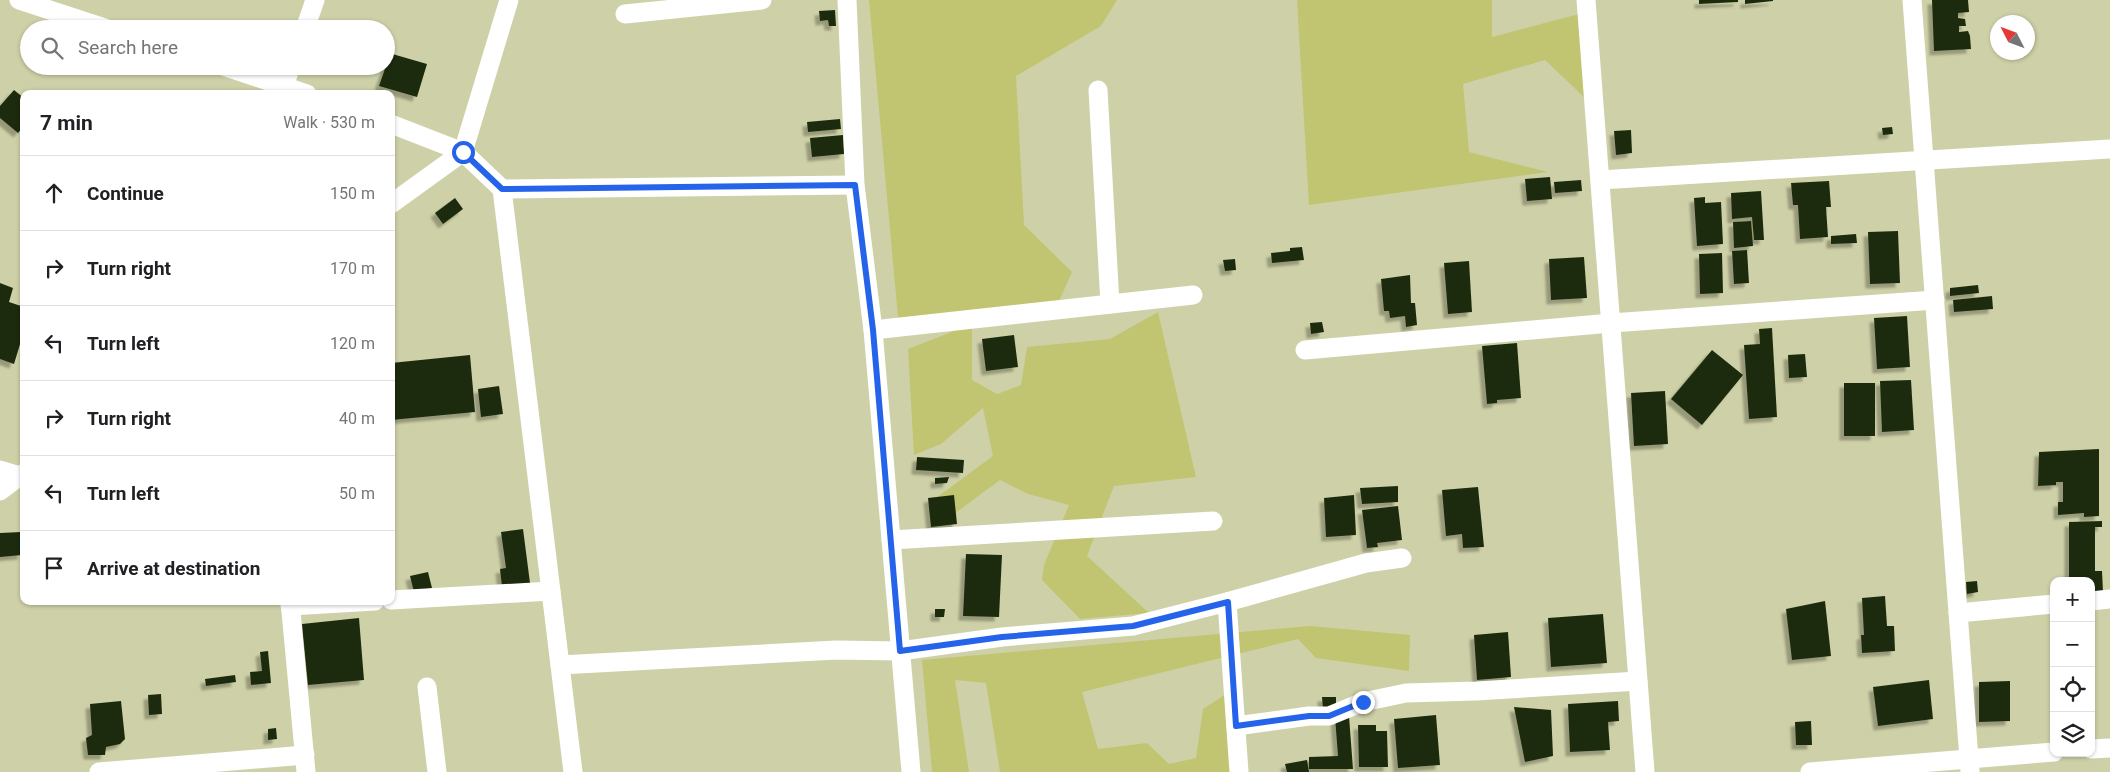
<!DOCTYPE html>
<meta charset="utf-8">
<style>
:root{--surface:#fff;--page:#f2f2f2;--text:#202124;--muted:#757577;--line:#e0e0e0}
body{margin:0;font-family:Roboto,sans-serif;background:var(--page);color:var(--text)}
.controls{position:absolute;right:15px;bottom:15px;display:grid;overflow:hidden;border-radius:10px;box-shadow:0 1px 4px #0004}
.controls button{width:45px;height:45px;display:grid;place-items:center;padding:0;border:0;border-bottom:1px solid var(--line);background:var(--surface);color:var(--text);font:25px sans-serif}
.compass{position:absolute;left:1990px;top:15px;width:45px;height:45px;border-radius:50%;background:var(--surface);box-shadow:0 1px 4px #0004;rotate:312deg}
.stop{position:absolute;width:15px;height:15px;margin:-11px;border:4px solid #2563eb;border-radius:50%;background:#fff}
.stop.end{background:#2563eb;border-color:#fff;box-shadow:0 1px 5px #0008}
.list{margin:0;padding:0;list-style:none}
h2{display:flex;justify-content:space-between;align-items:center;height:65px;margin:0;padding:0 20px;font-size:21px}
h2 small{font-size:16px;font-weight:400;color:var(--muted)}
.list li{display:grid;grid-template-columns:32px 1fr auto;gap:15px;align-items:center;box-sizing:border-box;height:75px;padding:0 20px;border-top:1px solid var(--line)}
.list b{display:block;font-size:19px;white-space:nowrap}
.list em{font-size:16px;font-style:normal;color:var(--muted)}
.icon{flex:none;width:28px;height:28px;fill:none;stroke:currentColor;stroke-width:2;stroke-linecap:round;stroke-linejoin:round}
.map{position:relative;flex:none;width:2110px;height:772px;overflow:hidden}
.search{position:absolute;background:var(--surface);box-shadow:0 1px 4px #0004;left:20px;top:20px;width:375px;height:55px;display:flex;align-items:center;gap:12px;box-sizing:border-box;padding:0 18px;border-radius:28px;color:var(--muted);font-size:19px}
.panel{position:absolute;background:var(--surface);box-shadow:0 1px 4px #0004;left:20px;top:90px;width:375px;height:515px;border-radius:10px}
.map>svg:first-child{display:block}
.green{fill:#c1c571}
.building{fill:#1d2c0c;filter:url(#shadow)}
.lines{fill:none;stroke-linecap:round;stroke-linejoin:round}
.street{stroke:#fff;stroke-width:19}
.route{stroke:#2563eb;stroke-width:6}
</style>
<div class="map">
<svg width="2110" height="772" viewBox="0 0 2110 772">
<defs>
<filter id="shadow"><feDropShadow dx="-4.5" dy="4.5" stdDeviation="1" flood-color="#0004"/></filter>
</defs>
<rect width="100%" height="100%" fill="#ced1a7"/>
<g class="green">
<path d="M 869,0 L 1117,0 L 1101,26 L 1016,76 L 1024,225 L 1072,272 L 1056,308 L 899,328 Z"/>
<path d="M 1297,0 L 1492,0 L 1492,37 L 1579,14 L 1586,99 L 1545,60 L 1463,84 L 1469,152 L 1548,172 L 1309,205 Z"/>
<path d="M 1158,312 L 1196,477 L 1114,486 L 1087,556 L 1149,613 L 1080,619 L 1042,580 L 1044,565 L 1069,505 L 1028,494 L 1000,480 L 954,514 L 936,498 L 993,456 L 983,408 L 941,444 L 914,455 L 908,349 L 972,324 L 972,380 L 997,394 L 1021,385 L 1027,347 L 1110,339 Z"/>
<path d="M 1310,626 L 1410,635 L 1409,671 L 1316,658 L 1298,639 L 1082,692 L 1098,749 L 1147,743 L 1169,764 L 1196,758 L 1203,709 L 1240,685 L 1244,772 L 1000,772 L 986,683 L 955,680 L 969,772 L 932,772 L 922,660 Z"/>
</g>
<g class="building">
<path d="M 1699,0 L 1738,0 L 1738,2 L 1699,4 Z"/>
<path d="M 1745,0 L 1773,0 L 1773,1 L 1745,4 Z"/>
<path d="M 1932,0 L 1968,0 L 1969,12 L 1958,13 L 1958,18 L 1965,19 L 1966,26 L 1959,26 L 1959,32 L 1968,31 L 1970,36 L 1971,49 L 1934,51 Z"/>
<path d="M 835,10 L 836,26 L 829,26 L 828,20 L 820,21 L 819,11 Z"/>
<path d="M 389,53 L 427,64 L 417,97 L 379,86 L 386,66 Z"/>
<path d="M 14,90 L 24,98 L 24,126 L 18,133 L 0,118 L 0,106 Z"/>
<path d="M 840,119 L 841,129 L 808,132 L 807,122 Z"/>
<path d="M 1892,127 L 1893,134 L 1883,135 L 1882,128 Z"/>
<path d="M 1631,130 L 1632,153 L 1616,155 L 1614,131 Z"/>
<path d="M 843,135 L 844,154 L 812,157 L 810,138 Z"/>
<path d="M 1550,177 L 1552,199 L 1527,201 L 1525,179 Z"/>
<path d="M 1581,180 L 1582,191 L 1555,193 L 1554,182 Z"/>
<path d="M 1829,181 L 1831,207 L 1826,207 L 1828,237 L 1800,239 L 1798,205 L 1793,205 L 1791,183 Z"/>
<path d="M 1761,191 L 1764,240 L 1754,240 L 1752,217 L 1732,219 L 1731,193 Z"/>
<path d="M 1705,197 L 1705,203 L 1721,202 L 1723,244 L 1697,246 L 1694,198 Z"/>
<path d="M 455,198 L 463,209 L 443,224 L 435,213 Z"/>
<path d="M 1751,221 L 1753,246 L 1734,248 L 1733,222 Z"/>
<path d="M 1898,231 L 1900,283 L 1870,284 L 1868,232 Z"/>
<path d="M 1856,234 L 1857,243 L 1831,244 L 1831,236 Z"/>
<path d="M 1302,247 L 1304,260 L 1272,263 L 1271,253 L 1290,251 L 1290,248 Z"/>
<path d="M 1747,250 L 1749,283 L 1734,284 L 1732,251 Z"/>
<path d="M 1722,253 L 1723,293 L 1700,294 L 1699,254 Z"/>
<path d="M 1584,257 L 1587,298 L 1551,300 L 1549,259 Z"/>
<path d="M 1235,259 L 1236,270 L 1225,271 L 1223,260 Z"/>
<path d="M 1469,261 L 1472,312 L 1448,314 L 1444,263 Z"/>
<path d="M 1410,275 L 1411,303 L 1415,303 L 1417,325 L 1406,327 L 1405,316 L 1390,318 L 1389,311 L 1384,311 L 1381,279 Z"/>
<path d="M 0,283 L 13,288 L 9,302 L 24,307 L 24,331 L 14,364 L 0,359 Z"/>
<path d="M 1978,285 L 1979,293 L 1950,296 L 1950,288 Z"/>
<path d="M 1992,296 L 1993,309 L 1954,312 L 1953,300 Z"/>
<path d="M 1907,316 L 1910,367 L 1877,369 L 1874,318 Z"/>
<path d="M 1322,322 L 1324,332 L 1311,334 L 1310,323 Z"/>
<path d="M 1772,328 L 1777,417 L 1749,419 L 1744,345 L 1760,344 L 1759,329 Z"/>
<path d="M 1014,335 L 1018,367 L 986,371 L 982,339 Z"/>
<path d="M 1517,343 L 1521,398 L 1497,400 L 1497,403 L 1487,404 L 1482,346 Z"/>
<path d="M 1712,350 L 1743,375 L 1702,425 L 1671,399 Z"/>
<path d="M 1805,354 L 1807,377 L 1789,378 L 1788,355 Z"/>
<path d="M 470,355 L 475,412 L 391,420 L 391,363 Z"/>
<path d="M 1911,380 L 1914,430 L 1882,432 L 1880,381 Z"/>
<rect x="1844" y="383" width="31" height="53"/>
<path d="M 499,386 L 503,414 L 481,417 L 478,389 Z"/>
<path d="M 1665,391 L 1668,444 L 1634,446 L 1631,393 Z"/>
<path d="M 2099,449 L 2099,516 L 2084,517 L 2084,513 L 2058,515 L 2058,502 L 2063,502 L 2063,482 L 2056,482 L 2056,485 L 2038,486 L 2039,452 Z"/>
<path d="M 917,457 L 964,460 L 963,473 L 916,470 Z"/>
<path d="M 949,477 L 947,483 L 935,484 L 935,478 Z"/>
<path d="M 1398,486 L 1398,502 L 1362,504 L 1360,488 Z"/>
<path d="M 1478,487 L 1484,547 L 1463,548 L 1462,534 L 1446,536 L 1442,490 Z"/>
<path d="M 954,495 L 957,524 L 931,527 L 928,498 Z"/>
<path d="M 1354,495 L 1356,535 L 1326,537 L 1324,498 Z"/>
<path d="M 1398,506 L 1402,540 L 1377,543 L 1378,547 L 1367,548 L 1362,510 Z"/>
<path d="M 2102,521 L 2102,527 L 2095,527 L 2095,571 L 2102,571 L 2103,592 L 2091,592 L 2091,581 L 2069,581 L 2069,522 Z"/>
<path d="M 523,529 L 530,583 L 502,587 L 500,569 L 506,568 L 501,532 Z"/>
<path d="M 21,532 L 22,555 L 0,557 L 0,533 Z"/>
<path d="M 966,554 L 1002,555 L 999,617 L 963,616 Z"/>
<path d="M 428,572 L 432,588 L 414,592 L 410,576 Z"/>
<path d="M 1977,581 L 1978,592 L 1967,594 L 1966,582 Z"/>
<path d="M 1885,596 L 1887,626 L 1894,626 L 1895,651 L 1862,653 L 1861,635 L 1864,635 L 1862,598 Z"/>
<path d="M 1825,601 L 1831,656 L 1792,660 L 1786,609 Z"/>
<path d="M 935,609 L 945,609 L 944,617 L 935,617 Z"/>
<path d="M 1603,614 L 1607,663 L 1551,667 L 1548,618 Z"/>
<path d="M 359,618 L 364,680 L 308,685 L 302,624 Z"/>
<path d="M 1508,632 L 1511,677 L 1477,680 L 1474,635 Z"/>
<path d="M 268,651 L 271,683 L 251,685 L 250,672 L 262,671 L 260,652 Z"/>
<path d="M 235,675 L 236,682 L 206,686 L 205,679 Z"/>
<path d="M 1929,680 L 1933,719 L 1878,726 L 1873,687 Z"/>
<path d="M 2010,681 L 2010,721 L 1979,722 L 1979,682 Z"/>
<path d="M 161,694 L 162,714 L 149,715 L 148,695 Z"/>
<path d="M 1322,697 L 1336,697 L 1336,708 L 1323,709 Z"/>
<path d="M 121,701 L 125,739 L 120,744 L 106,747 L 105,755 L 88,755 L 86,738 L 92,735 L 90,704 Z"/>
<path d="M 1618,701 L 1619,721 L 1608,722 L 1610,750 L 1570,752 L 1568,704 Z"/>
<path d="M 1514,707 L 1551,710 L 1553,756 L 1525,762 Z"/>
<path d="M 1436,715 L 1440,765 L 1398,768 L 1394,719 Z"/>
<path d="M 1349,716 L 1353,769 L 1309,769 L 1309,757 L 1338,756 L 1335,717 Z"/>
<path d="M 1811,721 L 1812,745 L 1796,745 L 1795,722 Z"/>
<path d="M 1358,725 L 1376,725 L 1376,731 L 1387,731 L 1388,767 L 1359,767 Z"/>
<path d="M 276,728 L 277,739 L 268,740 L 268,729 Z"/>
<path d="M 1307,760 L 1309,772 L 1287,772 L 1285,764 Z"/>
</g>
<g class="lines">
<g class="street">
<path d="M 19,0 L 108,29"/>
<path d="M 847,0 L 855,185 L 873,330 L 911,772"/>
<path d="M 1586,0 L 1645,772"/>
<path d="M 1912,0 L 1970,772"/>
<path d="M 625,14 L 762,0"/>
<path d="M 305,29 L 315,0"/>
<path d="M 223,66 L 307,94"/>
<path d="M 284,86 L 291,66"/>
<path d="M 1098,90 L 1110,304"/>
<path d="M 391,124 L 463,152 L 502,189 L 573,772"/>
<path d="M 1600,180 L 2110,149"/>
<path d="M 502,189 L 855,185"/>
<path d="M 391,204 L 463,152 L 509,0"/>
<path d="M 873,330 L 1193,295"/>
<path d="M 1305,350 L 1611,323 L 1935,300"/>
<path d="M 0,470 L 20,476"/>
<path d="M 0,491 L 24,473"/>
<path d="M 891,540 L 1213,521"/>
<path d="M 391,600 L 551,591"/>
<path d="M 290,601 L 306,772"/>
<path d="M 2091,601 L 2110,599"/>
<path d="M 1227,602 L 1239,772"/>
<path d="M 290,606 L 375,601"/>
<path d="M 1958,613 L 2054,604"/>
<path d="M 560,665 L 836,650 L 900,651 L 1002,637 L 1133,626 L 1227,602 L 1366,563 L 1402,558"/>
<path d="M 427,687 L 437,772"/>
<path d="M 1236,726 L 1309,716 L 1329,716 L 1363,702 L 1406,693 L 1476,691 L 1638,681"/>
<path d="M 2091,749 L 2110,748"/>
<path d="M 99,772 L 305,755"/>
<path d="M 1810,772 L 2054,752"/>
</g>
</g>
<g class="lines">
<path class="route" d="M 463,152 L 502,189 L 855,185 L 873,330 L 900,651 L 1002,637 L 1133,626 L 1228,602 L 1236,726 L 1309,716 L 1329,716 L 1363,702"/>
</g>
</svg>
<div class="controls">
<button>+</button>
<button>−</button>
<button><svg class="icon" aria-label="locate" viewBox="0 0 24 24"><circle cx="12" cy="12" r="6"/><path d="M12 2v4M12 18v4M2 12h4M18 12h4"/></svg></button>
<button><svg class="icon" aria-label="layers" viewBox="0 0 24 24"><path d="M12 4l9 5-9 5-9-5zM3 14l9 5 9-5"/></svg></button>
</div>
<svg class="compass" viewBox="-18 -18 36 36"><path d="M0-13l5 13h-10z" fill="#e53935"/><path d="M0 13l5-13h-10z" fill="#757577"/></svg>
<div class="stop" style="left:463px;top:152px"></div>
<div class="stop end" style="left:1363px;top:702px"></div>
<div class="search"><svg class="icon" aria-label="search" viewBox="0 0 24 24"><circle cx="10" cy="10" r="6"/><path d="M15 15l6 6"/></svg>Search here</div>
<section class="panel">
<h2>7 min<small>Walk · 530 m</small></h2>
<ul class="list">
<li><svg class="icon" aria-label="ahead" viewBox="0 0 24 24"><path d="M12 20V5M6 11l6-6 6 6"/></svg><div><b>Continue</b></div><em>150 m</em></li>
<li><svg class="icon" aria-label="right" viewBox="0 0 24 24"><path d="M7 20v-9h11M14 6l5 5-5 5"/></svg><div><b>Turn right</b></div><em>170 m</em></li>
<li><svg class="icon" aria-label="left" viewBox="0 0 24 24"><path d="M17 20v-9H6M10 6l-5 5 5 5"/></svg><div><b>Turn left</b></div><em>120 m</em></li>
<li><svg class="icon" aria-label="right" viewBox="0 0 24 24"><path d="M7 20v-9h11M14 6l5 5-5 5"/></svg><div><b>Turn right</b></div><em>40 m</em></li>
<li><svg class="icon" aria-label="left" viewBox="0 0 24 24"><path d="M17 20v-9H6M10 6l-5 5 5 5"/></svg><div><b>Turn left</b></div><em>50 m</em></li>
<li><svg class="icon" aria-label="arrive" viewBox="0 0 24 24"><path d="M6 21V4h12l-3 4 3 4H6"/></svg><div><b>Arrive at destination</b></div></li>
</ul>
</section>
</div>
